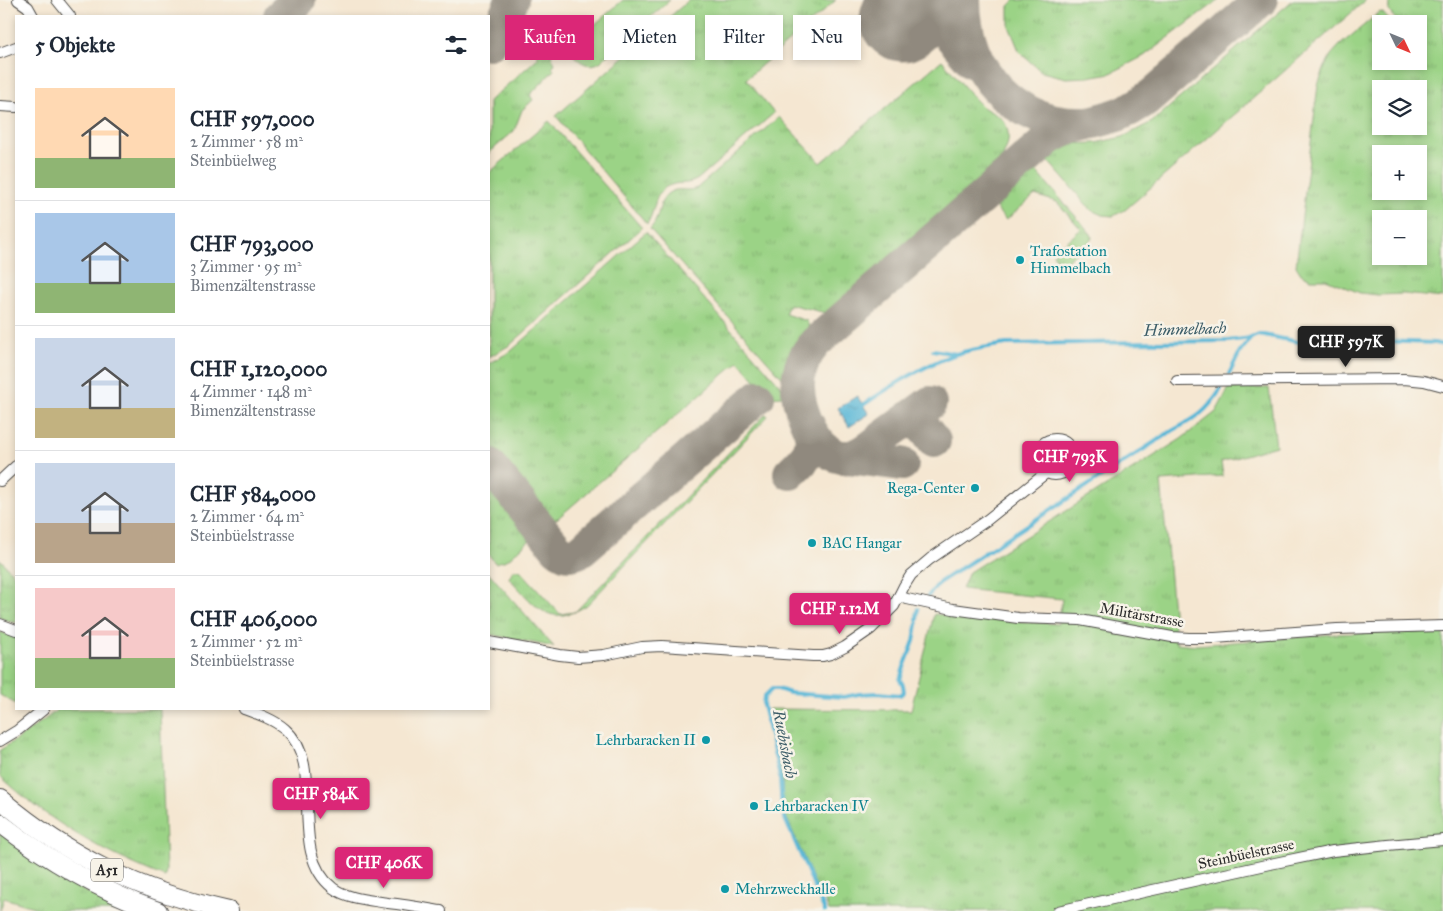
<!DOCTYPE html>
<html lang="de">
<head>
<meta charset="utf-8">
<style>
	body { margin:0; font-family:"IM FELL Great Primer",serif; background:#f6f6f7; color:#1f2937; height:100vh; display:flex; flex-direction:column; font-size:19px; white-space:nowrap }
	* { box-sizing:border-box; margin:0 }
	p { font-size:16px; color:#747a83 }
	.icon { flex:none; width:28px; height:28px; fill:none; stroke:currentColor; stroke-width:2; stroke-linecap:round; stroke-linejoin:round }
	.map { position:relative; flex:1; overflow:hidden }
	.panel { position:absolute; left:15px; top:15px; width:475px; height:695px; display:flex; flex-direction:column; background:#fff; border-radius:0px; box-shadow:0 2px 8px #0003 }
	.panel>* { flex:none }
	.banner { position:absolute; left:505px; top:15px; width:475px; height:45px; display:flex; gap:10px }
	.needle { width:32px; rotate:133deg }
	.buttons { position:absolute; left:1372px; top:15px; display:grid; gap:10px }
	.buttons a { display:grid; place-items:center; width:55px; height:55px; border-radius:0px; background:#fff; box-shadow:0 2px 8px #0003; font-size:25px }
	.price { position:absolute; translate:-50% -42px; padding:0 11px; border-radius:5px; background:#db2777; color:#fff; font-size:16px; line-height:32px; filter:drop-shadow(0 1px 2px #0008) }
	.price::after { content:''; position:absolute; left:50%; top:30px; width:15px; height:11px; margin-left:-8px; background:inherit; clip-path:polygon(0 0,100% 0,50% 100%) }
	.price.on { background:#222; color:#fff }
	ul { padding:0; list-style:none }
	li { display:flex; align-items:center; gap:15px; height:125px; padding:0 20px }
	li+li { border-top:1px solid #e0e1e3 }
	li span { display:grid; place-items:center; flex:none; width:140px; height:100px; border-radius:0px; color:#555 }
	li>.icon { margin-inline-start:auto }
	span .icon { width:60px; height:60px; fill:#fffc; stroke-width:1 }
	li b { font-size:21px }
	h2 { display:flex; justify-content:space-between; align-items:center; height:60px; padding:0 20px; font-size:21px }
	.chip { padding:0 18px; border-radius:0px; background:#fff; box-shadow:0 2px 8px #0003; font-size:18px; line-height:45px }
	.chip.on { background:#db2777; color:#fff }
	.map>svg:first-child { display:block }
	.grass { fill:url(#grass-tufts); stroke:#637f58; fill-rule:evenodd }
	.water { fill:url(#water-ripples); stroke:#427181 }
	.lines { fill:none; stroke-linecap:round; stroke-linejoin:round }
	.stream { stroke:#59b7d7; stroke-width:4 }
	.taxiway { stroke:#90897e; stroke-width:34 }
	.runway { stroke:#90897e; stroke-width:85 }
	.street-casing { stroke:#494744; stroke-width:12 }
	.highway-casing { stroke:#494744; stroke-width:20 }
	.street { stroke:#fff; stroke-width:10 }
	.highway { stroke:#fff; stroke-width:18 }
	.culture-dot { fill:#0f9aa8; stroke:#f7f3e8; stroke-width:2 }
	.labels { text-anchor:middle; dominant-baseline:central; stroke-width:5; stroke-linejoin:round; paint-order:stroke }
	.shield { fill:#f7f3e8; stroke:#686764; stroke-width:1 }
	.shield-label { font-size:14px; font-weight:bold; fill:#2b2b2b }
	.culture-label { font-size:15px; fill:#0d838f; stroke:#f7f3e8; text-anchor:start }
	.street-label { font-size:15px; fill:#2b2b2b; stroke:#f7f3e8 }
	.water-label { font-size:16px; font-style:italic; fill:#3b5c67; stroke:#f7f3e8 }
</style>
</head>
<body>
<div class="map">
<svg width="1443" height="911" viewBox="0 0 1443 911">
	<defs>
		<pattern id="grass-tufts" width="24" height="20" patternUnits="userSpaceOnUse" patternTransform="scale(1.25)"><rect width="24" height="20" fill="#9bd386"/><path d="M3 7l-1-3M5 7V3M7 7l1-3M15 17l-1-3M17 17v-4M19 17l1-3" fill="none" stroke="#86b574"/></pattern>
		<pattern id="water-ripples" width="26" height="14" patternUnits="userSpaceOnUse" patternTransform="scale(1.25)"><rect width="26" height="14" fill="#59b7d7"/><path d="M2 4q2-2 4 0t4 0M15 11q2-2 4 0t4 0" fill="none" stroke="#4a95af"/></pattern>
	</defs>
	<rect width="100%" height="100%" fill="#f7f3e8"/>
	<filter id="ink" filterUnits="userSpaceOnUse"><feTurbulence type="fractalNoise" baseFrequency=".02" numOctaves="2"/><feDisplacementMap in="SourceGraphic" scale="10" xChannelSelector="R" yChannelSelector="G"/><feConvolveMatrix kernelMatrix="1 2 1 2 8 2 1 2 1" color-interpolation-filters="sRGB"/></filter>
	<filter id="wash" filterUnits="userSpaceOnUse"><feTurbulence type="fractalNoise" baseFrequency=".0096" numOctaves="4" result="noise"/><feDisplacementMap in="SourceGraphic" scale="20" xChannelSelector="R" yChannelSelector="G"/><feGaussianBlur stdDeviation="1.12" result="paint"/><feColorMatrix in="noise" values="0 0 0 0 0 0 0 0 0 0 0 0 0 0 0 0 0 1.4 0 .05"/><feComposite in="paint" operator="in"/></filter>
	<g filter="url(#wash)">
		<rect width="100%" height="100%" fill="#f5e7d2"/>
		<g class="grass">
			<path d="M623 0H670L600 62C583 72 571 52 560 41L562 39 577 40Z"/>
			<path d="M689 0H836L746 79 774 113 698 179C687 186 681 181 671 185 653 190 656 211 647 224L556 116Z"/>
			<polygon points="1015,0 1219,0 1144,56 1111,73 1088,77 1066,78 1042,72 1020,53 1009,26 1009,6"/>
			<polygon points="1293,0 1366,0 1125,210 1113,216 1102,215 1091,210 1047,160 1048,155 1064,144 1095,143 1123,137 1152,122"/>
			<path d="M1393 0H1443V298L1404 294 1378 295 1360 293 1326 279H1311L1301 274 1296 266 1318 85 1325 67 1331 55 1340 45 1380 12 1383 13 1392 24H1381V61H1404V68L1417 69 1419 61V24H1400C1394 16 1382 9 1393 0ZM1381 89H1419V126H1381ZM1381 154H1419V191H1381ZM1381 219H1419V256H1381Z"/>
			<polygon points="525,25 528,26 550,51 555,64 552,67 554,70 530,95 533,100 522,110 514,131 489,153 489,101 539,57 519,32 521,26"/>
			<path d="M942 60C955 75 969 94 983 107 990 112 1001 116 1005 123 1018 149 990 173 974 189L830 314 789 304 785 314 807 321 810 331C796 345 790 362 785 381L650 229C662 217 657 197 672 191 680 188 688 192 697 188L779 117 821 163Z"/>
			<polygon points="549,121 642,228 510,345 489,357 489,173"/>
			<path d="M1031 170H1035L1038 173 1091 234 1092 238 1090 241 1061 266 1053 254 1081 229 1057 202 1035 195 1006 220C1000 213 993 208 997 199Z"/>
			<path d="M646 232 784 390 783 396 769 397 739 361 558 518C551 522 546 521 539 516L489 454V363L510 352Z"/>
			<polygon points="1229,388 1269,388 1276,446 1221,462 1223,476 1161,481 1176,643 1197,645 1336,634 1443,630 1443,911 829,911 823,896 816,886 783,809 782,776 769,709 911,710 934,614 985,619 1058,624 1062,599 962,589 969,572 1181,439 1216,412"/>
			<path d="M766 414 768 416 587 605C548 630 535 605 509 578L513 570H520L560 614 575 612Z"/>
			<polygon points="489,477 529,526 531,539 507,560 495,563 489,555"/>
			<polygon points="0,559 16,577 16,623 0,618"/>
			<polygon points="489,573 554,647 489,634"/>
			<polygon points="0,632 16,637 16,704 0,695"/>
			<path d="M59 709H160L166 870 165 877C101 852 50 822 0 776V750L22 736Z"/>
			<path d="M0 833C39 865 83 895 131 911H46L4 898 0 911Z"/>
		</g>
		<polygon class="water" points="857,396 869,414 849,427 838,408"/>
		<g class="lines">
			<g class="stream">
				<polyline points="933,350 956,354"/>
				<polyline points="1229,374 1240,352 1251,338"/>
				<path d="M860 407C890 387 922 366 956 354 972 349 989 347 1006 344L1228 341 1251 338 1259 334 1298 342 1377 341 1435 343 1443 345"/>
				<path d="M928 596 940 582 1170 432C1196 418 1205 414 1221 389"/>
				<polyline points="917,620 918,609"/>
				<polyline points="825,911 786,821 782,810 780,777 763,705 764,697 772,689 778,689 790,693 844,697 859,694 878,693 900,695 904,692 903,685 900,680 903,670 914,641 917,624"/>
			</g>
			<g class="taxiway">
				<polyline points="919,0 973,62"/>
				<path d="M964 0C964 70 1013 126 1085 123"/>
				<polyline points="280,16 299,0"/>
				<polyline points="489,43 500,27 512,0"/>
				<path d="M930 403C915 414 901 424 886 435 875 443 864 455 850 457 818 462 796 409 798 383 799 367 805 354 816 342L1049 139C1071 124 1088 125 1111 117 1126 113 1139 105 1152 95L1261 0"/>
				<path d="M902 424C917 416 925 430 934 441"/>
				<polyline points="847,457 902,464"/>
				<path d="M489 465 557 548C564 554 571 556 580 551L758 397"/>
				<path d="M790 473C806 458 818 448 808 425"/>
			</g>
			<polyline class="runway" points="902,19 925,0"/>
		</g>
	</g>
	<g filter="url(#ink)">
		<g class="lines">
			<g class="street-casing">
				<g id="street">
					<polyline points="18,0 28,7 33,16"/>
					<polyline points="57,0 70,16"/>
					<polyline points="0,53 16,47"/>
					<polyline points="0,106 16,107"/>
					<polyline points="1177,381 1404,379 1424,381 1443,386"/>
					<circle cx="1055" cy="457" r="18"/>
					<polyline points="0,481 16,466"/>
					<polyline points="899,596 907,599 953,609 1018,618 1080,620 1172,637 1189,638 1215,638 1337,629 1443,626"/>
					<polyline points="0,624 16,630"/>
					<polyline points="489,642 560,655 578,657 604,655 642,647 662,646 813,656 823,656 831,654 845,647 871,629 894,606 904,586 911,575 930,559 987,520 1046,473"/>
					<path d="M244 709C258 714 273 719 285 729 328 766 285 851 333 888 348 899 370 900 388 903 406 905 423 908 441 911"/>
					<polyline points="0,741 18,730 44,709"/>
					<polyline points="1058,911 1275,863 1333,851 1388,845 1443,840"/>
				</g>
			</g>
			<g class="highway-casing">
				<g id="highway">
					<path d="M0 799C70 858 139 891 229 911"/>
					<path d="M0 823C48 860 100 891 158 911"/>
				</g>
			</g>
			<use href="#street" class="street"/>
			<use href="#highway" class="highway"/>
		</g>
	</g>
	<g class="culture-dot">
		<circle cx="1020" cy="260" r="5"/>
		<circle cx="975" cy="488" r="5"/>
		<circle cx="812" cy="543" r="5"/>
		<circle cx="706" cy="740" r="5"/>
		<circle cx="754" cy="806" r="5"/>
		<circle cx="725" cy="889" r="5"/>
	</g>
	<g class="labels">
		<rect class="shield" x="91" y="858.5" width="32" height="23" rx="4"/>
		<g class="shield-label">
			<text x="107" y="870">A51</text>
		</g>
		<g class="culture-label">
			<text x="1030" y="251">Trafostation<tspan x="1030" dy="17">Himmelbach</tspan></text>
			<text x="965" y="488" text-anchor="end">Rega-Center</text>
			<text x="822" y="543">BAC Hangar</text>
			<text x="696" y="740" text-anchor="end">Lehrbaracken II</text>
			<text x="764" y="806">Lehrbaracken IV</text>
			<text x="735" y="889">Mehrzweckhalle</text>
		</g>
		<g class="street-label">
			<text transform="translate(1142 615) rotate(10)">Militärstrasse</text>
			<text transform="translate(1246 854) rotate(-12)">Steinbüelstrasse</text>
		</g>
		<g class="water-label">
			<text transform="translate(1185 329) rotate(-2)">Himmelbach</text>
			<text transform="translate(785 744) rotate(79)">Ruebisbach</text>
		</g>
	</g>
</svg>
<div class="buttons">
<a><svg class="needle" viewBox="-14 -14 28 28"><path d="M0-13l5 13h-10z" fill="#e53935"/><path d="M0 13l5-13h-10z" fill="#747a83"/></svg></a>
<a><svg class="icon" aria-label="layers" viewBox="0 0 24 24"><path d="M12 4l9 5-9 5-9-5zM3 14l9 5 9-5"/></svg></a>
<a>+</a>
<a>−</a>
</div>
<b class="price on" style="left:1346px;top:368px">CHF 597K</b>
<b class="price" style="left:1070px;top:483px">CHF 793K</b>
<b class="price" style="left:840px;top:635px">CHF 1.12M</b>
<b class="price" style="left:321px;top:820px">CHF 584K</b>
<b class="price" style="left:384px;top:889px">CHF 406K</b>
<div class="banner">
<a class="chip on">Kaufen</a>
<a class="chip">Mieten</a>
<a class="chip">Filter</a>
<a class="chip">Neu</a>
</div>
<section class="panel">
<h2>5 Objekte<svg class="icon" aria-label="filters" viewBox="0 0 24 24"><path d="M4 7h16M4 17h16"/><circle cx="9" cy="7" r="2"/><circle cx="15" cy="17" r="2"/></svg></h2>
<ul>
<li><span style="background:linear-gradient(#ffd9b3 70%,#8fb573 0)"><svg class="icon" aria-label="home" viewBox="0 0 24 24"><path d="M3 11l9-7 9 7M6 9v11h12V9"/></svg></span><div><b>CHF 597,000</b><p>2 Zimmer · 58 m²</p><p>Steinbüelweg</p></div></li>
<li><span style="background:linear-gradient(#a9c7e8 70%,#8fb573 0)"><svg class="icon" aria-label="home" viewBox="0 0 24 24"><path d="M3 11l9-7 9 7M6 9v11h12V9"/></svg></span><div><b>CHF 793,000</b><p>3 Zimmer · 95 m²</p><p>Bimenzältenstrasse</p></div></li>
<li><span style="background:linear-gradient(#c9d6e8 70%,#c2b280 0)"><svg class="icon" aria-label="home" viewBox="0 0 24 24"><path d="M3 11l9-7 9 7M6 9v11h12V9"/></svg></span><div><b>CHF 1,120,000</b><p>4 Zimmer · 148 m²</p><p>Bimenzältenstrasse</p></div></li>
<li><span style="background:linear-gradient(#c9d6e8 60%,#b9a48a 0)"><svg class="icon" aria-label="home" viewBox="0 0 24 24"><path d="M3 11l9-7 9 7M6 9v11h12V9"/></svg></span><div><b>CHF 584,000</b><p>2 Zimmer · 64 m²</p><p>Steinbüelstrasse</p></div></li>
<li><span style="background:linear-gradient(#f6c9c9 70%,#8fb573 0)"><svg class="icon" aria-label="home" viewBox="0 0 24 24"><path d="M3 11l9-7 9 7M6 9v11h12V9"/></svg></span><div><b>CHF 406,000</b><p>2 Zimmer · 52 m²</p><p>Steinbüelstrasse</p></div></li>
</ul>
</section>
</div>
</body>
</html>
